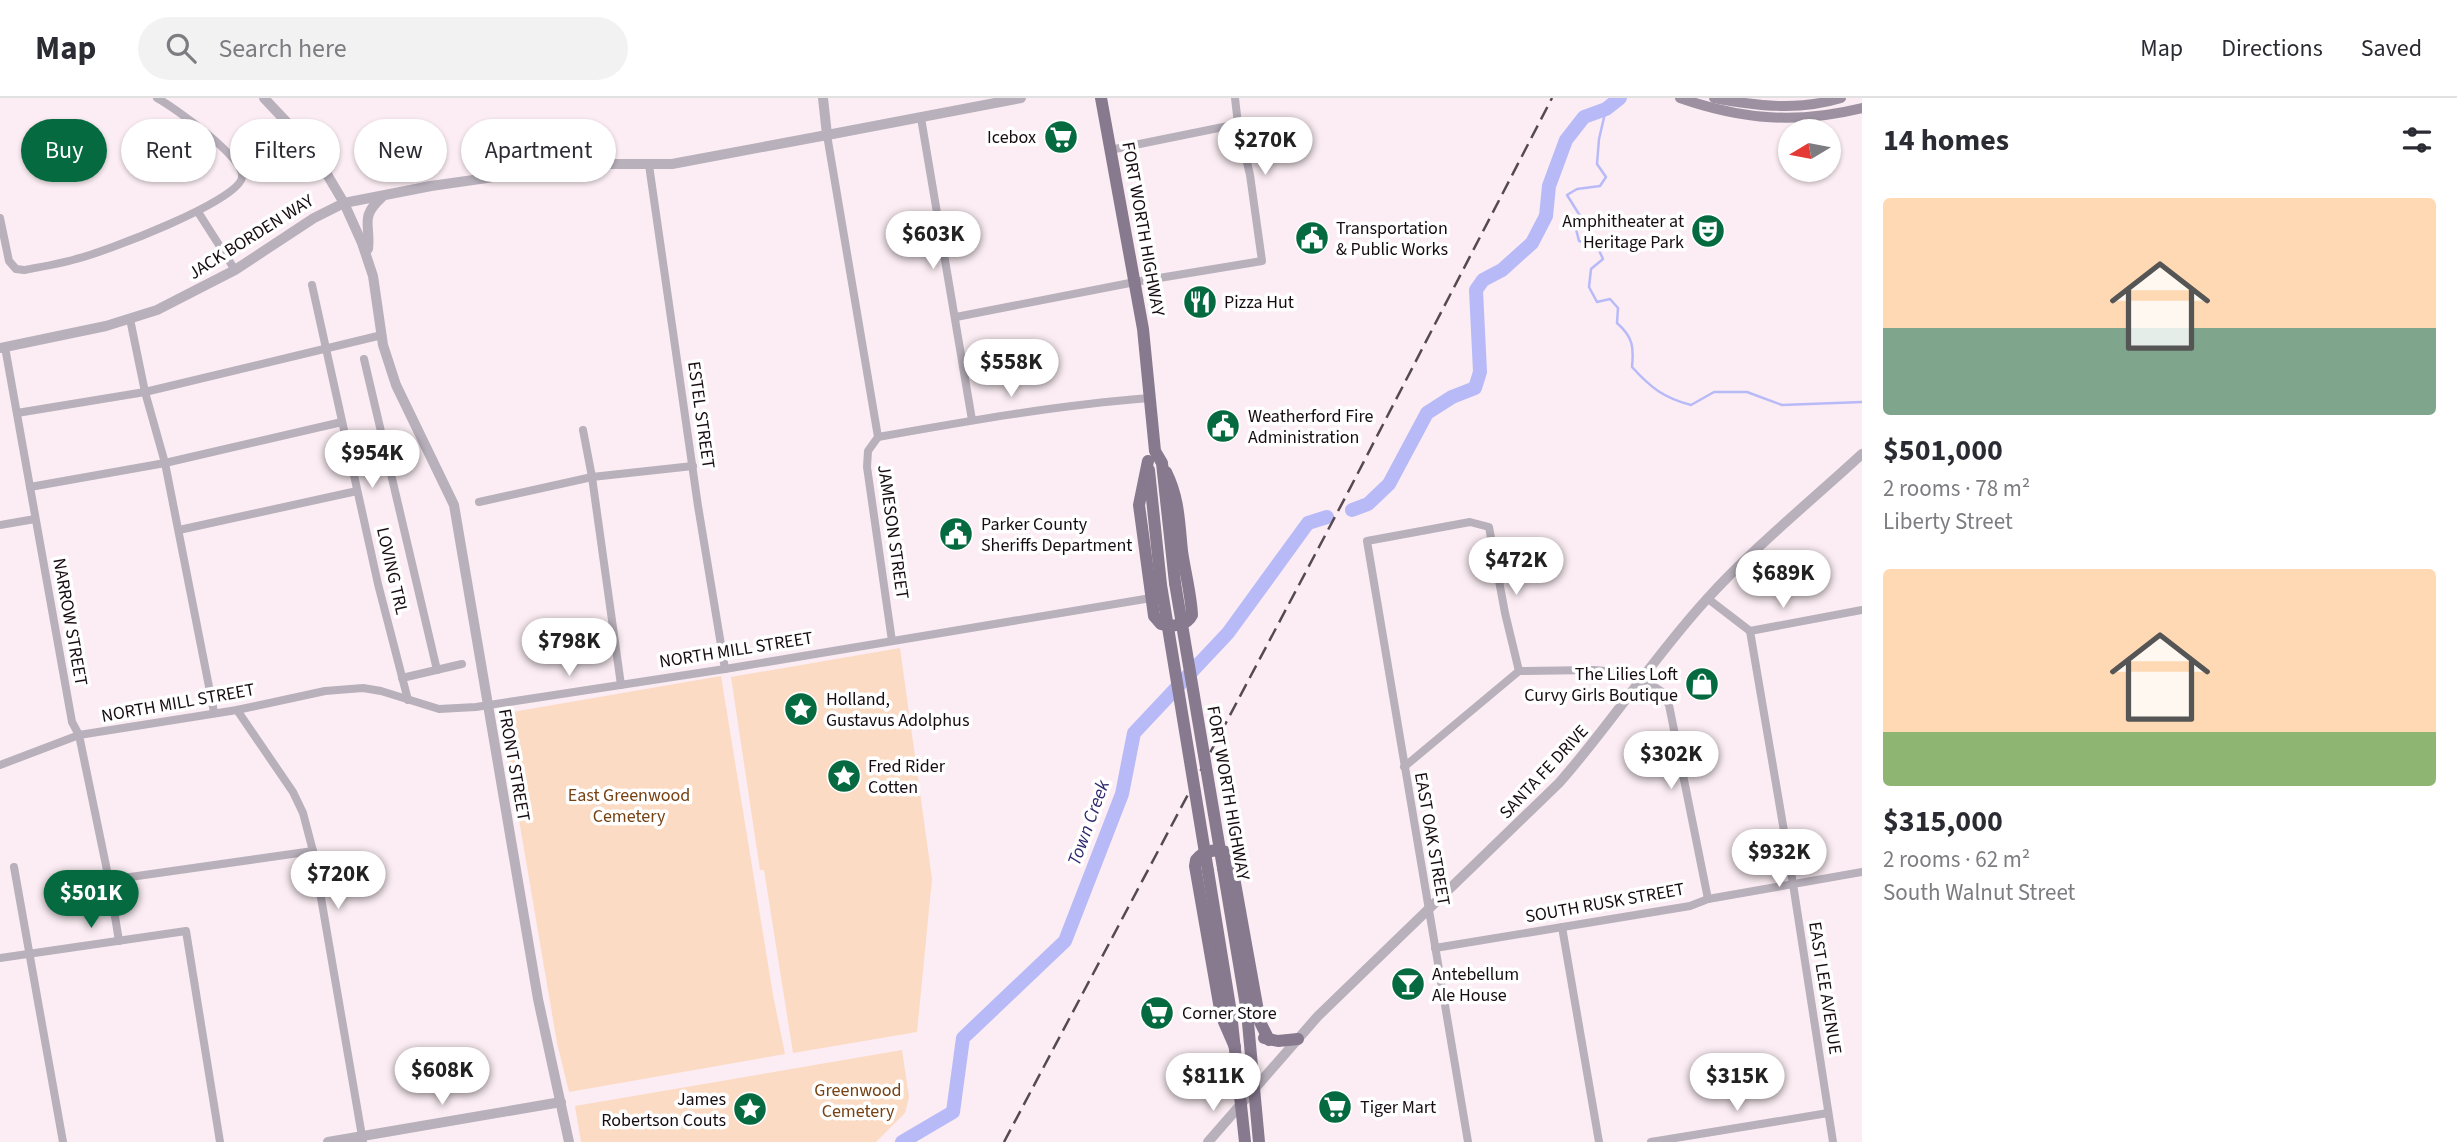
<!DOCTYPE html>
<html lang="en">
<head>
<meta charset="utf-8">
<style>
	body { margin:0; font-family:"Source Sans 3",sans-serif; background:#f2f2f3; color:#2b2b33; height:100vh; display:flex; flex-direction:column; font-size:26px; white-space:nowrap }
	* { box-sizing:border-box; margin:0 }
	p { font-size:23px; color:#7c7c81 }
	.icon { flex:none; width:38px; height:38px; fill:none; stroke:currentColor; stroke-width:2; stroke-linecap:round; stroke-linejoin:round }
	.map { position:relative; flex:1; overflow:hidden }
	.panel { display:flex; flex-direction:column; background:#fff; width:595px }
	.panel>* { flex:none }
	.top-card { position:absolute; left:21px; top:21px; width:665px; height:63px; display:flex; gap:14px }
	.needle { width:46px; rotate:260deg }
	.buttons { position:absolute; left:1778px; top:21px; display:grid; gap:14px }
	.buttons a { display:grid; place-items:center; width:63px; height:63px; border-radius:50%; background:#fff; box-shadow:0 2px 5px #0004; font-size:35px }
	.price { position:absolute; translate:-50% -60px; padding:0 16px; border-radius:24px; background:#fff; color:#222; font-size:23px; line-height:46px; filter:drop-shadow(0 2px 4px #0008) }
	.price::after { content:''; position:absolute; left:50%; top:42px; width:21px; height:16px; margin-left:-10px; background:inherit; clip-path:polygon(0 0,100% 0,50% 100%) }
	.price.on { background:#056a40; color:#fff }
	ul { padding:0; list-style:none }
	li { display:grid; align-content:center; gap:14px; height:371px; padding:0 21px }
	li span { display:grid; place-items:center; height:217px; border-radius:7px; color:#555 }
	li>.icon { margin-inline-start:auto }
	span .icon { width:126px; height:126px; fill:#fffc; stroke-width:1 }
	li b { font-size:30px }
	h2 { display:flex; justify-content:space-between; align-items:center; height:84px; padding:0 21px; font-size:30px }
	.pill { padding:0 24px; border-radius:32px; background:#fff; box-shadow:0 2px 5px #0004; font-size:24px; line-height:63px }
	.pill.on { background:#056a40; color:#fff }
	header { display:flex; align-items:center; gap:42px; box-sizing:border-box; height:98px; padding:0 35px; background:#fff; border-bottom:2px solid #e1e1e2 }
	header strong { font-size:33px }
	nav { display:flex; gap:38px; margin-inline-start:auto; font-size:24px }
	.search { width:490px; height:63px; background:#f2f2f3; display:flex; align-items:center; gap:18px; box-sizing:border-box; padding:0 24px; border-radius:38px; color:#7c7c81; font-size:26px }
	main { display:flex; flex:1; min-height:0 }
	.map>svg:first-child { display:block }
	.green { fill:#fcdbc4 }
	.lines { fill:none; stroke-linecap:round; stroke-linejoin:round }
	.stream { stroke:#b8baf8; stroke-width:2.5 }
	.river { stroke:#b8baf8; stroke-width:14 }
	.minor { stroke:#b8b0bb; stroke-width:8 }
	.tertiary { stroke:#b8b0bb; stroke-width:10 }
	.secondary { stroke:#9c90a1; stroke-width:10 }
	.primary { stroke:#87798e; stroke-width:12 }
	.rail { stroke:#554a4f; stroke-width:2.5; stroke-dasharray:14 7; stroke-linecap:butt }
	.primary-bridge { stroke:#87798e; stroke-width:12 }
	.labels { text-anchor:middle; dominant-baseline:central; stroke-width:7; stroke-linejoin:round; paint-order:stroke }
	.poi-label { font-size:18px; fill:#170c11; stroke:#fff; text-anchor:start }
	.street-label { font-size:18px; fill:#170c11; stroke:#fff }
	.park-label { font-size:18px; fill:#764113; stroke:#fff }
	.water-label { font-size:19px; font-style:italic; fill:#30296f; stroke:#fff }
</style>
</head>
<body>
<header>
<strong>Map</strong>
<div class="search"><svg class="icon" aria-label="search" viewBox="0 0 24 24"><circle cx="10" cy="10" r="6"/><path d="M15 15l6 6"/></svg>Search here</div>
<nav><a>Map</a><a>Directions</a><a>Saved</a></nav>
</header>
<main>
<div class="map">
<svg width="1862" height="1044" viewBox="0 0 1862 1044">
	<rect width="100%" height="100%" fill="#fbedf3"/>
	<g class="green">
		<polygon points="900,550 932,781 917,934 793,955 764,772 760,772 731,579"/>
		<polygon points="721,578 773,897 785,956 569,994 557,945 501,616"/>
		<polygon points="902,952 909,999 905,1015 876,1044 581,1044 575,1008"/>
	</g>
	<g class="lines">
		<path class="stream" d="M1606 11 1599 41 1597 66 1606 79 1600 88 1577 91 1567 97 1582 121 1576 131 1579 143 1597 148 1603 161 1591 171 1589 189 1597 204 1610 201 1618 210 1617 225C1633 239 1634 249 1632 269 1651 290 1664 300 1691 307L1714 294H1747L1782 307 1862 304"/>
		<g class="river">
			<polyline points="1352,412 1368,406 1389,386 1427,315 1452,299 1475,290 1480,274 1476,192 1483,182 1502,172 1532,145 1546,118 1549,88 1566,42 1584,19 1606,11 1620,0"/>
			<polyline points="902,1044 953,1014 963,940 1065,843 1122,696 1134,635 1228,535 1308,425 1327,419"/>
		</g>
		<g class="minor">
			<polyline points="921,20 972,322"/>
			<polyline points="827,37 878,339 868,353 867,369 892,543"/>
			<polyline points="1110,52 1238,26"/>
			<polyline points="649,67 698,408 725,571"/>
			<polyline points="198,114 235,172"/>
			<path d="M0 120 9 163 16 171 24 172C41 169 59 166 76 161 102 155 240 103 242 79 244 59 175 10 157 0"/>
			<polyline points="312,187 378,486 408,602"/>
			<polyline points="956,219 1135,184 1262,163 1250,77 1238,26 1235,0"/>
			<polyline points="130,221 145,294 165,365 214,614"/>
			<polyline points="5,249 72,624 79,637 109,782 119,843"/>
			<polyline points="364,261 437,572"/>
			<polyline points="17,315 145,294 382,237"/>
			<polyline points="583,332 592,379 621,587"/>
			<path d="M878 339C968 323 1058 307 1150 300"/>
			<polyline points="30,389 165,365 342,324"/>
			<polyline points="479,404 592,379 693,368"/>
			<polyline points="0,427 35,421"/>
			<polyline points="179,432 357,393"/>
			<polyline points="1707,500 1750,533 1862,512"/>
			<polyline points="1750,533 1793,786 1833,1044"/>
			<polyline points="402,580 462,566"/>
			<polyline points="237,612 293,694 303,715 313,753 363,1044"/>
			<polyline points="0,667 79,637 237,612 325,593 363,590 381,593 439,611 476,609 725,571 1151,500"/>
			<polyline points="1404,669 1519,573 1594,572 1617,574 1641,580 1661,593 1669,607 1708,801"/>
			<polyline points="14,769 63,1044"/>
			<polyline points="109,782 313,753"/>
			<polyline points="1562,829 1599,1044"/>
			<polyline points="1435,850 1690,808 1708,801 1862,774"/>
			<polyline points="0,860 186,833 220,1044"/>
			<polyline points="1468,1044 1367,443 1470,424 1489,429 1505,515 1519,573"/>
			<polyline points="1651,1044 1828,1015"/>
		</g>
		<g class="tertiary">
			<polyline points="264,0 312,51 344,105 362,145 373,178 383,247 396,287 454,407 538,901 569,1044"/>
			<polyline points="822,38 1021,0"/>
			<path d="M368 151C371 126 359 120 382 99"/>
			<polyline points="0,250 106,228 157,212 235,172 314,120 344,105 431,88 585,66 672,66 827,37 823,0"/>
			<polyline points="328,1044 561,1004"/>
			<path d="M1208 1044 1318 918 1559 685C1611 626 1653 560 1706 502 1754 449 1810 404 1862 356"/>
		</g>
		<g class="secondary">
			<path d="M1680 0C1743 22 1797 26 1862 10"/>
			<path d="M1714 0C1757 8 1799 13 1841 0"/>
		</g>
		<g class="primary">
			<polyline points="1101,0 1143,231 1155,353 1162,365 1175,485"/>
			<path d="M1148 363 1139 407 1154 518 1161 526C1171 529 1187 528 1192 517 1191 496 1185 474 1182 453 1179 424 1179 400 1166 374"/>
			<polyline points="1149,372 1161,487"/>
			<polyline points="1223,770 1247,914 1259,1044"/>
			<polyline points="1208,773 1231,915 1245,1044"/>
			<polyline points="1264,940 1278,943 1298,941"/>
			<path d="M1235 949 1221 917 1195 768 1196 762C1203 753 1221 748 1230 757L1260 924 1269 942"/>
		</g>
		<polyline class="rail" points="1004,1044 1346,398 1552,0"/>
		<g class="primary-bridge">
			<polyline points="1175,485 1223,770"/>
			<polyline points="1161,487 1208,773"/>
		</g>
	</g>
	<defs>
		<g id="supermarket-disc" transform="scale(1.75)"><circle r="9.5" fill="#056a40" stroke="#fff"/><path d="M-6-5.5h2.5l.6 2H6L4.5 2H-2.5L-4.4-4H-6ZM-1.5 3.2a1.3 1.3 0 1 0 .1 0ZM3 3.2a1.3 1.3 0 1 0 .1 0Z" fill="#fff"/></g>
		<g id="theatre-disc" transform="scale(1.75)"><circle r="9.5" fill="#056a40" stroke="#fff"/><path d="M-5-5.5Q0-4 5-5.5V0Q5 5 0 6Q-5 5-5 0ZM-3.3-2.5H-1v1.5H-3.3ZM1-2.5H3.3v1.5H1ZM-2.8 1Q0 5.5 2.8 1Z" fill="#fff"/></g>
		<g id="civic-disc" transform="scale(1.75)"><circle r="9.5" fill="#056a40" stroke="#fff"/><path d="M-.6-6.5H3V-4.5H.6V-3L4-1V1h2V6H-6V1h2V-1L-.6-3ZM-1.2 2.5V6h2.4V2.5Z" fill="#fff"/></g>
		<g id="restaurant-disc" transform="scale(1.75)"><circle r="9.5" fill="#056a40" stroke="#fff"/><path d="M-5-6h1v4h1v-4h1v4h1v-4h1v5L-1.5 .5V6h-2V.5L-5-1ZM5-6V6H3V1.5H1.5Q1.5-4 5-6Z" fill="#fff"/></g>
		<g id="shop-disc" transform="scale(1.75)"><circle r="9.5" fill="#056a40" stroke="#fff"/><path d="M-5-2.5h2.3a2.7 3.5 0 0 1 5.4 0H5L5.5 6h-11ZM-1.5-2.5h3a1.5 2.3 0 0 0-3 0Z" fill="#fff"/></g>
		<g id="sight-disc" transform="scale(1.75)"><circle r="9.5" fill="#056a40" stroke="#fff"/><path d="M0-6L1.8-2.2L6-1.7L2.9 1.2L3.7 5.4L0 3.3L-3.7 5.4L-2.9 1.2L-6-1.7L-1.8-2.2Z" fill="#fff"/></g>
		<g id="bar-disc" transform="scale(1.75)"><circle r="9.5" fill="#056a40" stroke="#fff"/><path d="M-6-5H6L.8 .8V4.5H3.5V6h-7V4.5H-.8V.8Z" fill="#fff"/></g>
	</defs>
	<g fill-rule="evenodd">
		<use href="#supermarket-disc" x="1061" y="39"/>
		<use href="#theatre-disc" x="1708" y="133"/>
		<use href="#civic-disc" x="1312" y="140"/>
		<use href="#restaurant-disc" x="1200" y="204"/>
		<use href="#civic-disc" x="1223" y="328"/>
		<use href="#civic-disc" x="956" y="436"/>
		<use href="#shop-disc" x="1702" y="586"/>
		<use href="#sight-disc" x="801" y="611"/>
		<use href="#sight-disc" x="844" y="678"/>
		<use href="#bar-disc" x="1408" y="886"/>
		<use href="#supermarket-disc" x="1157" y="915"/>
		<use href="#supermarket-disc" x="1335" y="1009"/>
		<use href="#sight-disc" x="750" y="1011"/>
	</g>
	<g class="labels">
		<g class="poi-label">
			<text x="1036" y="39" text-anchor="end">Icebox</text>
			<text x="1684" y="123" text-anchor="end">Amphitheater at<tspan x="1684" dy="21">Heritage Park</tspan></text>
			<text x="1336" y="130">Transportation<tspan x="1336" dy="21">&amp; Public Works</tspan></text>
			<text x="1224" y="204">Pizza Hut</text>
			<text x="1248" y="318">Weatherford Fire<tspan x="1248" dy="21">Administration</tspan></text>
			<text x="981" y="426">Parker County<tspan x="981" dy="21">Sheriffs Department</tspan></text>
			<text x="1678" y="576" text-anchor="end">The Lilies Loft<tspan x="1678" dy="21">Curvy Girls Boutique</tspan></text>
			<text x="826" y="601">Holland,<tspan x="826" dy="21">Gustavus Adolphus</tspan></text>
			<text x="868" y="668">Fred Rider<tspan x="868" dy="21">Cotten</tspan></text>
			<text x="1432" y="876">Antebellum<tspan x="1432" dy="21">Ale House</tspan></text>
			<text x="1182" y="915">Corner Store</text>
			<text x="726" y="1001" text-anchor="end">James<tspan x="726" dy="21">Robertson Couts</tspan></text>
			<text x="1360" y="1009">Tiger Mart</text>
		</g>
		<g class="street-label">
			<text transform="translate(1143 131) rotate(80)">FORT WORTH HIGHWAY</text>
			<text transform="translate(251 139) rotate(-32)">JACK BORDEN WAY</text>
			<text transform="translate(701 317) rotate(82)">ESTEL STREET</text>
			<text transform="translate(893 434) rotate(82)">JAMESON STREET</text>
			<text transform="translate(392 473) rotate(77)">LOVING TRL</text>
			<text transform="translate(70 524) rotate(80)">NARROW STREET</text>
			<text transform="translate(736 552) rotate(-9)">NORTH MILL STREET</text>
			<text transform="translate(178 605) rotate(-10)">NORTH MILL STREET</text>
			<text transform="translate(514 667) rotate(80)">FRONT STREET</text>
			<text transform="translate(1544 674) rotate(-47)">SANTA FE DRIVE</text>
			<text transform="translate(1228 695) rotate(80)">FORT WORTH HIGHWAY</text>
			<text transform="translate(1432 741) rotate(80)">EAST OAK STREET</text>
			<text transform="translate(1605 805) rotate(-10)">SOUTH RUSK STREET</text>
			<text transform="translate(1825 890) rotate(81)">EAST LEE AVENUE</text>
		</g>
		<g class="park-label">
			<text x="629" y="697">East Greenwood<tspan x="629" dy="21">Cemetery</tspan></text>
			<text x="858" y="992">Greenwood<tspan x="858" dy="21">Cemetery</tspan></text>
		</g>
		<g class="water-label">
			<text transform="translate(1089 725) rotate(-70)">Town Creek</text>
		</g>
	</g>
</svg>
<div class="buttons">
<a><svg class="needle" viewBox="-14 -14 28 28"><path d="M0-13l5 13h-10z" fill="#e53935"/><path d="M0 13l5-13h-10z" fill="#7c7c81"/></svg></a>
</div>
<b class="price" style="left:1265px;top:79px">$270K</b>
<b class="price" style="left:933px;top:173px">$603K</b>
<b class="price" style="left:1011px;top:301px">$558K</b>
<b class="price" style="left:372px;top:392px">$954K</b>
<b class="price" style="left:1516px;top:499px">$472K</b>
<b class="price" style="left:1783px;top:512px">$689K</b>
<b class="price" style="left:569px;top:580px">$798K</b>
<b class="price" style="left:1671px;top:693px">$302K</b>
<b class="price" style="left:1779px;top:791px">$932K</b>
<b class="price" style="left:338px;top:813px">$720K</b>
<b class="price on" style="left:91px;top:832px">$501K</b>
<b class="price" style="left:442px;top:1009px">$608K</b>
<b class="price" style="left:1213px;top:1015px">$811K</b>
<b class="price" style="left:1737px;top:1015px">$315K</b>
<div class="top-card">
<a class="pill on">Buy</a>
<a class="pill">Rent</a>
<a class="pill">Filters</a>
<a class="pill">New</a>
<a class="pill">Apartment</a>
</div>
</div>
<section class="panel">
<h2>14 homes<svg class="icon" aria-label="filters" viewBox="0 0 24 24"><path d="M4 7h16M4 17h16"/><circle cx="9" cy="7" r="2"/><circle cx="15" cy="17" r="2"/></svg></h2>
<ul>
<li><span style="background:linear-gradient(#ffd9b3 60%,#7fa58c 0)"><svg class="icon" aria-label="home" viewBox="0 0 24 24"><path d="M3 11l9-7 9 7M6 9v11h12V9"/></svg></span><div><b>$501,000</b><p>2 rooms · 78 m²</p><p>Liberty Street</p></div></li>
<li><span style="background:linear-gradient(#ffd9b3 75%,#8fb573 0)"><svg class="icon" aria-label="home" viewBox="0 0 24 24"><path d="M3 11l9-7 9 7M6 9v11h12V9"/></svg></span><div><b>$315,000</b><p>2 rooms · 62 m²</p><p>South Walnut Street</p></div></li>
</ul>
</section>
</main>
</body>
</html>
